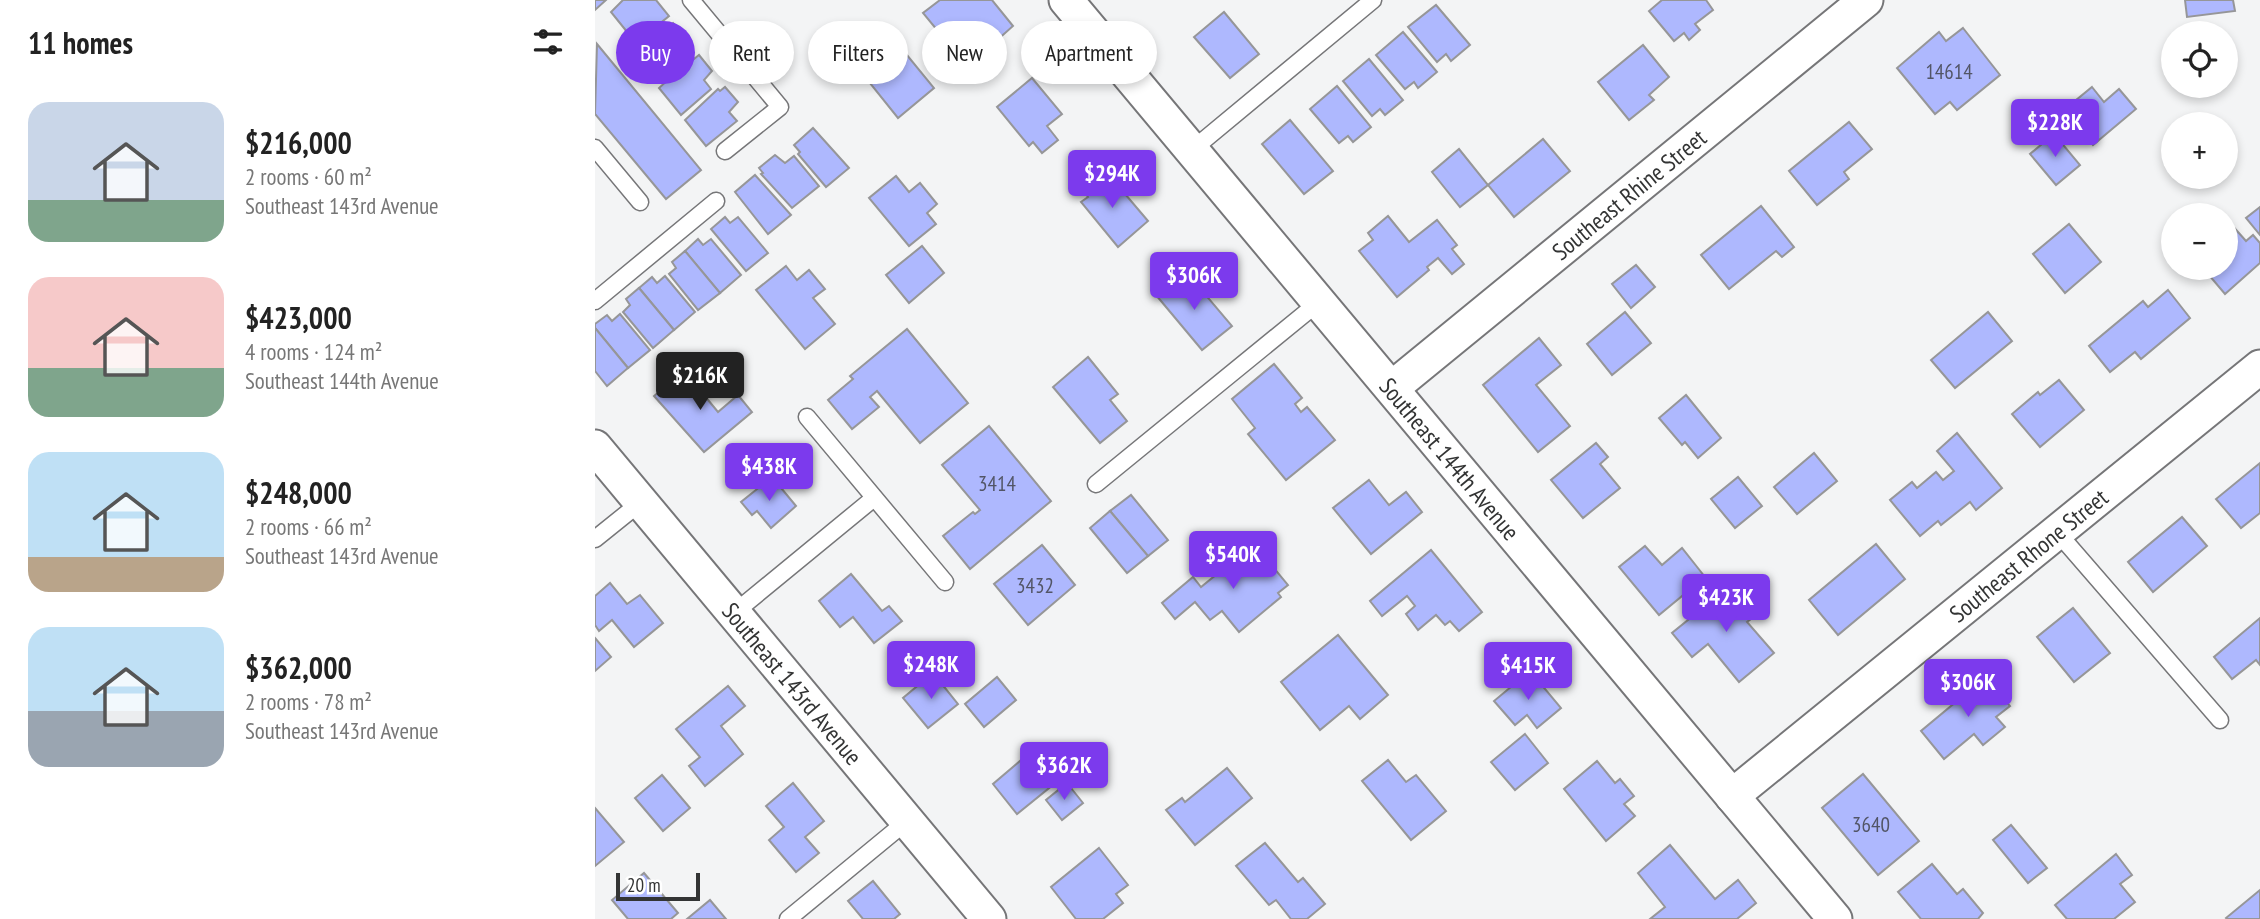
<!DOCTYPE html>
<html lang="en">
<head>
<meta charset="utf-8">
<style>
	body { margin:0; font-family:"PT Sans Narrow",sans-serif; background:#f2f2f2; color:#222; height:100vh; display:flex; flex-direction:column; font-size:26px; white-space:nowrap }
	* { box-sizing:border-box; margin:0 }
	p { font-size:23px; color:#767676 }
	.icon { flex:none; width:38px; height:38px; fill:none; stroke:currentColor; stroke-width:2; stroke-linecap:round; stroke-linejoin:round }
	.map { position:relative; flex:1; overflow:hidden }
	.sheet { display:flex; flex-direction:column; background:#fff; width:595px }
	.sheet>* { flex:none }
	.top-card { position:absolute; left:21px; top:21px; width:665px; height:63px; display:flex; gap:14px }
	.fabs { position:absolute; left:1566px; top:21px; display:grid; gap:14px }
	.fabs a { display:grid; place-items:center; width:77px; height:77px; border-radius:50%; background:#fff; box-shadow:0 4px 10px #0003; font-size:35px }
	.scale { position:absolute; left:21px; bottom:18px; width:84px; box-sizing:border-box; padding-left:7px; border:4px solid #333434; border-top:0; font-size:19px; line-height:24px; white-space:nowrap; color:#333434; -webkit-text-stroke:5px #fff; paint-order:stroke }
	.price { position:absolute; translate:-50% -60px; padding:0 16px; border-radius:7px; background:#7c3aed; color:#fff; font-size:23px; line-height:46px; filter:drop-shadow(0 2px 4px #0008) }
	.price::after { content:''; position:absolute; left:50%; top:42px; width:21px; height:16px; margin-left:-10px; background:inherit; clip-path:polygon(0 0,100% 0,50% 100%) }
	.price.on { background:#222; color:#fff }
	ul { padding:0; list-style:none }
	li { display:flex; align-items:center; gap:21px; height:175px; padding:0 28px }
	li span { display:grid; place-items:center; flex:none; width:196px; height:140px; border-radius:21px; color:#555 }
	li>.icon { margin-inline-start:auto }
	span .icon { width:84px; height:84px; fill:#fffc; stroke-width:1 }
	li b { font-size:30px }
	h2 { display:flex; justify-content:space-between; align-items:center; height:84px; padding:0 28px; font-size:30px }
	.chip { padding:0 24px; border-radius:32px; background:#fff; box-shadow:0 4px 10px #0003; font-size:24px; line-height:63px }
	.chip.on { background:#7c3aed; color:#fff }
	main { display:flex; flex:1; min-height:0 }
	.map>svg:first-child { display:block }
	.building { fill:#aeb8fe; stroke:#969698; stroke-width:2 }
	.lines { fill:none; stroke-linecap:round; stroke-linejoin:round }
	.service-casing { stroke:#767678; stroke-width:19 }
	.minor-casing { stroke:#767678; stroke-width:37 }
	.service { stroke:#fff; stroke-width:16 }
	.minor { stroke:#fff; stroke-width:33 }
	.labels { text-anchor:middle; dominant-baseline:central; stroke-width:5; stroke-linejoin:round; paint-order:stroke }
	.number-label { font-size:21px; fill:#525566 }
	.street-label { font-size:24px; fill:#333434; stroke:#fff }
</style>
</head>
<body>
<main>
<section class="sheet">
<h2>11 homes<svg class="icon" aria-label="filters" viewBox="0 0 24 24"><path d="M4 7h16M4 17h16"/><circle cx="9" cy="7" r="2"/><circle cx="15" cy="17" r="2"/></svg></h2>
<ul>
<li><span style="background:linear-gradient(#c9d6e8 70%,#7fa58c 0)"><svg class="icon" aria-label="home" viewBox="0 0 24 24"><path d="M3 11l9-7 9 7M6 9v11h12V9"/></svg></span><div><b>$216,000</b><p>2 rooms · 60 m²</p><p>Southeast 143rd Avenue</p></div></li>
<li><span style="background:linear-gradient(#f6c9c9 65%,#7fa58c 0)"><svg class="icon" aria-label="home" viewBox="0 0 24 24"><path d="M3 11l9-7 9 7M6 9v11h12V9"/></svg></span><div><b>$423,000</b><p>4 rooms · 124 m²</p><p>Southeast 144th Avenue</p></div></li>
<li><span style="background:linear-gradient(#bfe0f5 75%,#b9a48a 0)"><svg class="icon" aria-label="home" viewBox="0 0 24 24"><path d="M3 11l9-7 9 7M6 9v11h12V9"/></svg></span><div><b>$248,000</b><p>2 rooms · 66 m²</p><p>Southeast 143rd Avenue</p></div></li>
<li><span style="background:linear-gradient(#bfe0f5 60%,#9aa5b1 0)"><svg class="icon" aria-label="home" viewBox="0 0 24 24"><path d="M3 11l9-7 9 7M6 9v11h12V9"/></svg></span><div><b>$362,000</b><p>2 rooms · 78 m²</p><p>Southeast 143rd Avenue</p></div></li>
</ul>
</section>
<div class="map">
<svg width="1665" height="919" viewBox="0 0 1665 919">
	<rect width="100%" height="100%" fill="#f3f4f5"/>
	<g class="building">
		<polygon points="0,0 11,0 0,10"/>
		<polygon points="28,0 61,0 74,16 41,43 16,12"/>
		<polygon points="345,0 397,0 418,26 400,42 389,30 367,48 353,31 347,36 328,13"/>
		<polygon points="1067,0 1111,0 1118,10 1100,24 1105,30 1094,40 1089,33 1079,41 1054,11"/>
		<polygon points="1590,0 1638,0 1640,11 1592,17"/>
		<polygon points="841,5 875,45 856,61 851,54 842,62 813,27"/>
		<polygon points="629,12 664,54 635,78 599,37"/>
		<polygon points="78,23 91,39 82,48 89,57 59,82 37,56 71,25 72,27"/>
		<polygon points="1368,28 1405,75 1362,110 1355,102 1340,114 1302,68 1344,32 1351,41"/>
		<polygon points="808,32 842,72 823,88 819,82 810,89 781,55"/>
		<polygon points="298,38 339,88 303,118 262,67"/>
		<polygon points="2,44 106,170 71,199 0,114"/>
		<polygon points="1048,45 1074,77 1054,95 1059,100 1034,120 1003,82"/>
		<polygon points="104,55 117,71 109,80 116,89 86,115 64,88 98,57 99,59"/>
		<polygon points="774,59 808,100 790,115 785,109 777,116 748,81"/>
		<polygon points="437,78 467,114 452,126 463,140 447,153 438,142 434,146 402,107"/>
		<polygon points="742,86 776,127 758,142 753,136 744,143 715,109"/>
		<polygon points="130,87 143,102 134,112 142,121 111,146 90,120 123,89 125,91"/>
		<polygon points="1497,87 1509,102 1524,89 1541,109 1498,145 1469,110"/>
		<polygon points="695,120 738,171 709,194 667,144"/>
		<polygon points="1254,122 1277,149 1249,172 1254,179 1222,205 1194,171"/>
		<polygon points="218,128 254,168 231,187 203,154 205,152 199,145"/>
		<polygon points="1459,134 1485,165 1461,185 1435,154"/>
		<polygon points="948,139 975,171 919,217 893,185"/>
		<polygon points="864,149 893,185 865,207 837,172"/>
		<polygon points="180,155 190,163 199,156 224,186 197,208 166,174 168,173 164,168"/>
		<polygon points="505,172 521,192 525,188 553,221 523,247 486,202 493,197 486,188"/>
		<polygon points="160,175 196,215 173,234 140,192"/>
		<polygon points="301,176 314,192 325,183 342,204 332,213 341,224 314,246 274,198"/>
		<polygon points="1166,206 1199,247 1187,257 1181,251 1134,289 1106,255"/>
		<polygon points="1665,207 1665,235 1651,218"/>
		<polygon points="793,216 814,242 842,220 862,245 857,249 869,264 857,274 843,258 832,267 834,270 802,297 764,251 778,240 773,233"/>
		<polygon points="130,217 135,223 143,217 173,253 151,271 116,229"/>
		<polygon points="1635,223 1651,241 1658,235 1665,243 1665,263 1630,294 1608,268 1631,268 1631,226"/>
		<polygon points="1474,224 1506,262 1470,293 1438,254"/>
		<polygon points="103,239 108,245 116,239 146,275 125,293 90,251"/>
		<polygon points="327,246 349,273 314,303 291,275"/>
		<polygon points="90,251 125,293 103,310 74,274 81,268 77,262"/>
		<polygon points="1041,265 1060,287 1036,308 1017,284"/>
		<polygon points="191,266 202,280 214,270 230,289 218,298 240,324 210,349 161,290"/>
		<polygon points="586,274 600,290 604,287 637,326 607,350 561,295"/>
		<polygon points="70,276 100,312 79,330 44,288 57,277 62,283"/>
		<polygon points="44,288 79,330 58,348 28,312 35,305 31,299"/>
		<polygon points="1573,290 1595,318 1546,359 1540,352 1515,372 1494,346 1548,301 1553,307"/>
		<polygon points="1030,312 1056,343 1017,375 992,344"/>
		<polygon points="1393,312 1417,341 1360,388 1336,360"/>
		<polygon points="25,314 55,350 33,368 0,328 0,324 12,315 17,321"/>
		<polygon points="0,328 33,368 12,386 0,371"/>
		<polygon points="312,329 373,403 325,443 282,391 275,397 284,407 257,429 233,400 258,379 255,376"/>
		<polygon points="944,338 966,365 941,385 975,426 943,452 888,385"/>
		<polygon points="493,357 523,394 515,400 532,421 505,443 458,387"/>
		<polygon points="679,364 707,398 700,404 706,412 712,407 740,440 691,480 653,434 660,428 637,399"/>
		<polygon points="89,371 123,412 143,395 157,412 109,452 59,396"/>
		<polygon points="1464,380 1489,410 1445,447 1417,414 1443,392 1445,395"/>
		<polygon points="1091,395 1126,438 1103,458 1090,442 1087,445 1064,418"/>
		<polygon points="394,426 456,501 375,569 348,536 378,512 380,514 385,510 347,465"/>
		<polygon points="1362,433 1407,488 1381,510 1375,502 1346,525 1343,521 1325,536 1295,500 1317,482 1322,488 1341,472 1348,480 1359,471 1342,451"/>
		<polygon points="1001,443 1013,457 1005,464 1025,488 988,518 956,480"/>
		<polygon points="1219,453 1242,481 1202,514 1179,487"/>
		<polygon points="1665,463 1665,513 1646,528 1621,499"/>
		<polygon points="177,477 201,506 176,528 162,511 157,515 146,502"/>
		<polygon points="1143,477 1167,506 1140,528 1116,499"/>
		<polygon points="774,480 794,505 811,492 827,512 776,554 738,508"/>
		<polygon points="536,495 573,540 553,556 515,511"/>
		<polygon points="515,511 553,556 532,573 495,528"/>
		<polygon points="1587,517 1612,546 1558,592 1533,562"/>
		<polygon points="659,544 693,585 683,593 686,597 644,632 627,611 615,620 600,602 580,619 567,603 598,577 606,587"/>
		<polygon points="1281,544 1310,579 1243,635 1214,600"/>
		<polygon points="447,545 480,585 433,625 399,584"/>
		<polygon points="1050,546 1067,565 1087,548 1110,577 1064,615 1024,567"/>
		<polygon points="836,550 887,612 864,631 855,621 850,625 841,615 823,630 811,614 820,606 812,596 787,616 775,601"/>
		<polygon points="256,574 287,611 294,606 307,621 279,643 258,617 245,627 224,601"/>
		<polygon points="15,583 32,604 45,595 68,623 39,647 17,620 4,631 0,625 0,596"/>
		<polygon points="1135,586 1160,616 1152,622 1179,653 1144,682 1113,644 1097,657 1077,633"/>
		<polygon points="1478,608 1515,653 1479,682 1442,637"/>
		<polygon points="1665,618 1665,665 1661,660 1637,679 1619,657"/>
		<polygon points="743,635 793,695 765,719 754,706 725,730 686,682"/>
		<polygon points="0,638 16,657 0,671"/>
		<polygon points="935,671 966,708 942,728 932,715 920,725 899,701"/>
		<polygon points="338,673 363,704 333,728 308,698"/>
		<polygon points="402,677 421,700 389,727 370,704"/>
		<polygon points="1391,677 1415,706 1401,717 1410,727 1388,745 1379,734 1349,759 1326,731"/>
		<polygon points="133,686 150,706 126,726 148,754 110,786 94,766 105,757 81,729"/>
		<polygon points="930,734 953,763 920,790 896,762"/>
		<polygon points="439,749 464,780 422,814 398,784"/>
		<polygon points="793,760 811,782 821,775 851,811 816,840 767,781"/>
		<polygon points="1002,761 1020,783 1025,779 1039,796 1029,804 1040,816 1011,841 969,789"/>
		<polygon points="632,768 657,798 600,845 571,810 587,798 590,802"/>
		<polygon points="1268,774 1324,841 1283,875 1227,808"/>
		<polygon points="67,775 95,808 68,831 40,798"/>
		<polygon points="198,783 229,821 210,837 224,853 201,872 174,840 189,827 171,806"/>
		<polygon points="472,783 488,803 467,820 451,800"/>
		<polygon points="0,808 29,842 0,866"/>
		<polygon points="1416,825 1452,868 1433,883 1398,840"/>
		<polygon points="670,843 703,882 708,878 730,904 712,919 696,919 681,900 674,905 641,866"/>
		<polygon points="1075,845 1120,899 1143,880 1161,903 1142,919 1055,919 1070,907 1043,873"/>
		<polygon points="504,848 533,885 521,894 528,903 508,919 481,919 456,887"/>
		<polygon points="1521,854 1537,875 1525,884 1540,902 1519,919 1472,919 1460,905"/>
		<polygon points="1337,864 1362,894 1368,889 1388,913 1383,919 1326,919 1303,892"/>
		<polygon points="49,873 83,913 76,919 33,919 17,900"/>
		<polygon points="278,881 305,914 299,919 268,919 253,901"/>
		<polygon points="1665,890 1665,919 1632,919 1631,918"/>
		<polygon points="115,900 131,919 92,919"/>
	</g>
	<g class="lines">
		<g class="service-casing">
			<g id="service">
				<polyline points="96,0 185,107 130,151"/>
				<polyline points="0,148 45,202"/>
				<polyline points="597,150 778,0"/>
				<polyline points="0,301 121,201"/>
				<polyline points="212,417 350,582"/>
				<polyline points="501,484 724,302"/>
				<polyline points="1462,532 1625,720"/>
				<polyline points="0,539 46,502"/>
				<polyline points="139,613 279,498"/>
				<polyline points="193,919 312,821"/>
			</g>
		</g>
		<g class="minor-casing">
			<g id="minor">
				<path id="s1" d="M471 0 1240 919"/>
				<path id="s2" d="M797 388 1271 0"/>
				<path id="s3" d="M0 447 394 919"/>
				<path id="s4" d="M1137 796 1665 367"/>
			</g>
		</g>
		<use href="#service" class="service"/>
		<use href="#minor" class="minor"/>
	</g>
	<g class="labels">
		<g class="number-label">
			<text x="1354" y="71">14614</text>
			<text x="402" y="483">3414</text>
			<text x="440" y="585">3432</text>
			<text x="1276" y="824">3640</text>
		</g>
		<g class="street-label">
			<text stroke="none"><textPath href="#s2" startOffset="306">Southeast Rhine Street</textPath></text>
			<text stroke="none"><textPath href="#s1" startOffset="598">Southeast 144th Avenue</textPath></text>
			<text stroke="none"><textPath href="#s4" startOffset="382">Southeast Rhone Street</textPath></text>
			<text stroke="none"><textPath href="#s3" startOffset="308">Southeast 143rd Avenue</textPath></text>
		</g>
	</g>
</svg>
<div class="fabs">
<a><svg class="icon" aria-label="locate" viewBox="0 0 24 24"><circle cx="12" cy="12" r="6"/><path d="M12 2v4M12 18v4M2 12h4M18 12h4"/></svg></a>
<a>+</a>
<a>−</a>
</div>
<div class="scale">20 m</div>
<b class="price" style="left:1460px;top:159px">$228K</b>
<b class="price" style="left:517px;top:210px">$294K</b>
<b class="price" style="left:599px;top:312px">$306K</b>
<b class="price on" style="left:105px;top:412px">$216K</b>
<b class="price" style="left:174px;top:503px">$438K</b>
<b class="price" style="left:638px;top:591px">$540K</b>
<b class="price" style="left:1131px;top:634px">$423K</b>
<b class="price" style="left:336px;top:701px">$248K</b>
<b class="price" style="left:933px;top:702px">$415K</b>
<b class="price" style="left:1373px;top:719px">$306K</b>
<b class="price" style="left:469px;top:802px">$362K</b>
<div class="top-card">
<a class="chip on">Buy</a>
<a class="chip">Rent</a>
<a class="chip">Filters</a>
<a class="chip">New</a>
<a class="chip">Apartment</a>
</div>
</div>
</main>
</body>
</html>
